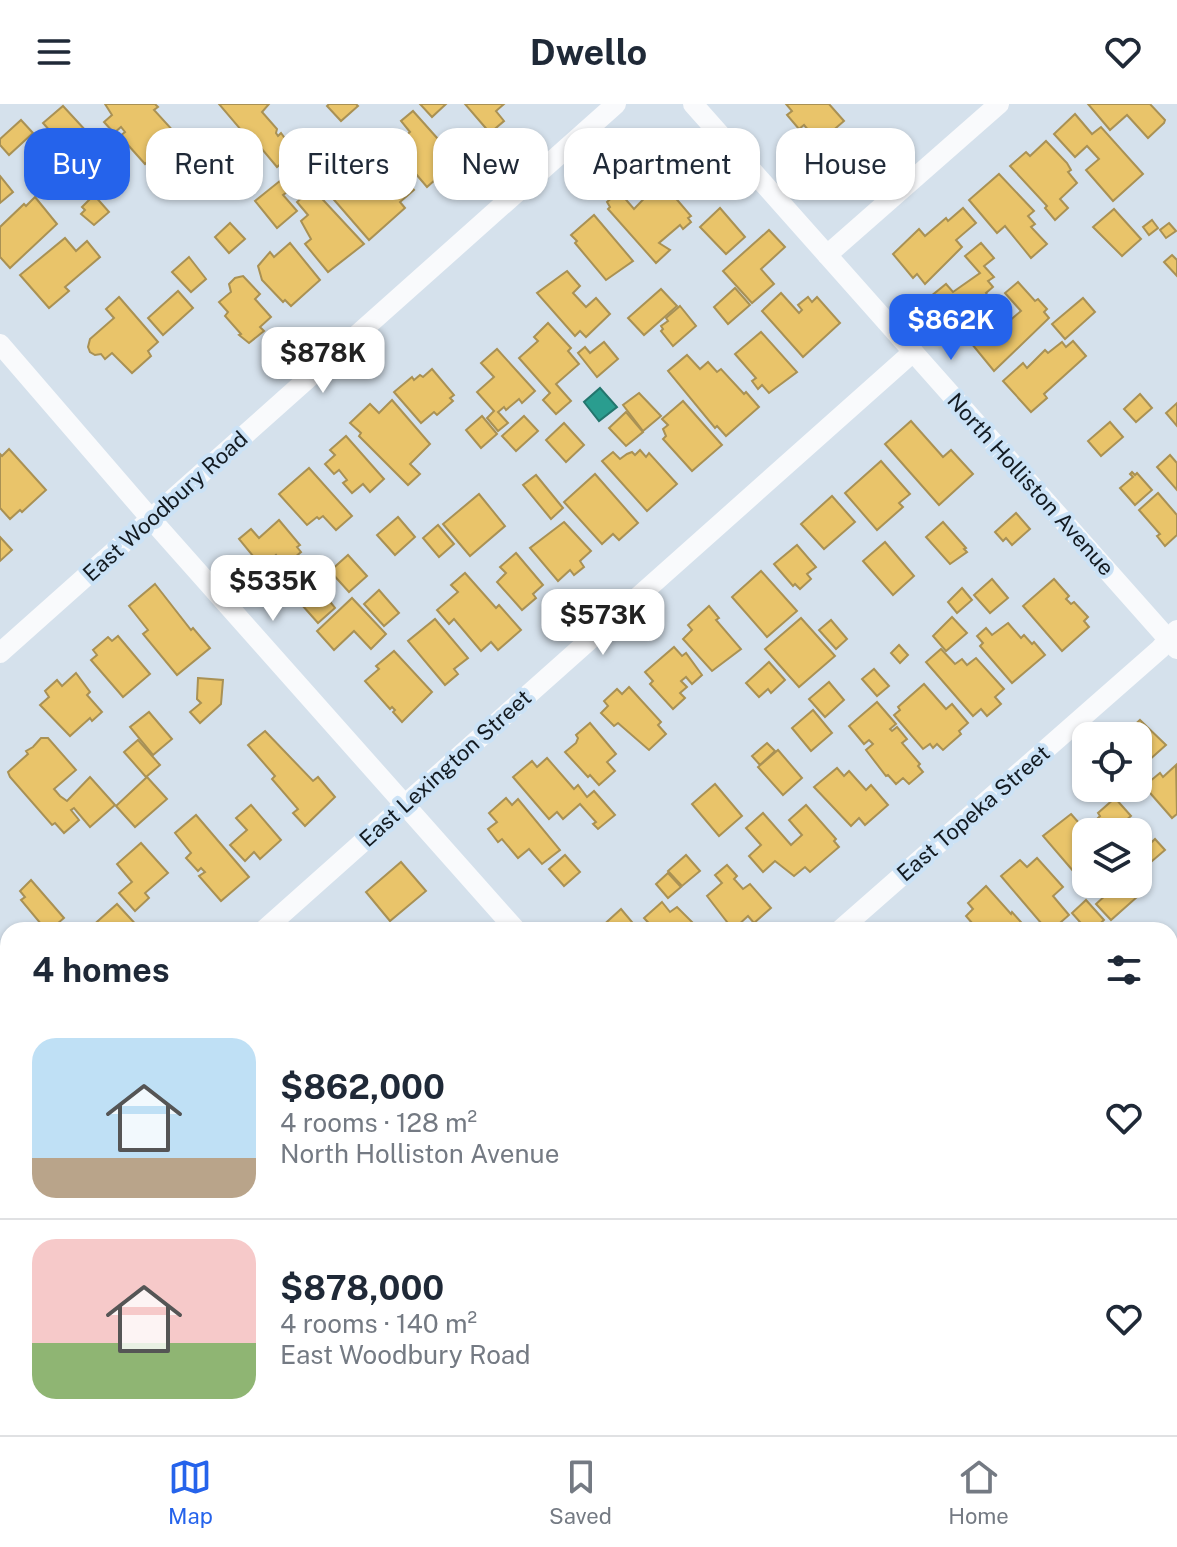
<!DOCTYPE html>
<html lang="en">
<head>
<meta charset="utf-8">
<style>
	body { margin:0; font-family:"Public Sans",sans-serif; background:#f6f6f7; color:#1f2937; height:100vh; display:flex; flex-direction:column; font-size:30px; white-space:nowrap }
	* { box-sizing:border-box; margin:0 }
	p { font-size:26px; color:#747a83 }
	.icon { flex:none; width:44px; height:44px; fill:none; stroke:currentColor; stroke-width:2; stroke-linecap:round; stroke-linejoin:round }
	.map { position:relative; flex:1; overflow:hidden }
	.details { position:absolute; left:0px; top:818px; width:1178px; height:514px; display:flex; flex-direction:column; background:#fff; border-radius:24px 24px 0 0; box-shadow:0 2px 6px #0004 }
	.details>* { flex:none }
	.guide { position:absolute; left:24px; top:24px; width:1130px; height:72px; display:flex; gap:16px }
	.tools { position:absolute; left:1072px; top:618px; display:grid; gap:16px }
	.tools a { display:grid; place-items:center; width:80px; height:80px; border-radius:16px; background:#fff; box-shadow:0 2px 6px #0004; font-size:40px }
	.price { position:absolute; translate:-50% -68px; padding:0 18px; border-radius:16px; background:#fff; color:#222; font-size:26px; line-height:52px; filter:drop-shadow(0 2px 4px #0008) }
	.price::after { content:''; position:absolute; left:50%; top:48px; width:24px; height:18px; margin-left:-12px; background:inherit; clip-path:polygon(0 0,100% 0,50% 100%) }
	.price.active { background:#2563eb; color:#fff }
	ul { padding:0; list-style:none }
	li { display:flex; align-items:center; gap:24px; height:200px; padding:0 32px }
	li+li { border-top:2px solid #e0e1e3 }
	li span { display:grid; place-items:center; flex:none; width:224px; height:160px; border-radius:24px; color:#555 }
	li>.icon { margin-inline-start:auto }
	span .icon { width:96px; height:96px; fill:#fffc; stroke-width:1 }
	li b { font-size:34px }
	h2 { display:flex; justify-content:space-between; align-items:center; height:96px; padding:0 32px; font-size:34px }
	.pill { padding:0 28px; border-radius:24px; background:#fff; box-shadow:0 2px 6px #0004; font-size:28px; line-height:72px }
	.pill.active { background:#2563eb; color:#fff }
	header { display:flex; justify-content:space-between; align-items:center; height:104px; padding:0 32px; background:#fff; font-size:36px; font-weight:700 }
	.tab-bar { display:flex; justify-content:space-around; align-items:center; height:112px; border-top:2px solid #e0e1e3; background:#fff; font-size:22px; color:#747a83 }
	.tab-bar a { display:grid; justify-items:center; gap:4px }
	.tab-bar .active { color:#2563eb }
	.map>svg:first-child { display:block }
	.homes { fill:#e9c46a; stroke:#a99154; stroke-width:2 }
	.schools { fill:#2a9d8f; stroke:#23766e; stroke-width:2 }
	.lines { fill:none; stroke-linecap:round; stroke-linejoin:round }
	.minor { stroke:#f9fafc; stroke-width:20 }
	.labels { text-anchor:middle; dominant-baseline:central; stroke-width:8; stroke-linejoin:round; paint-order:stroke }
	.street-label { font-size:22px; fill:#131b22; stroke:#cbe2f6 }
</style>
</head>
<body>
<header><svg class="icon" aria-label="menu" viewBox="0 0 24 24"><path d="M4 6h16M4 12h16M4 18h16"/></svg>Dwello<svg class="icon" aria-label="heart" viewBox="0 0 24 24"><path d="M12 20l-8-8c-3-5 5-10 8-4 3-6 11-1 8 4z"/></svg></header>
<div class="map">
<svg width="1177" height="1331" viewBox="0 0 1177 1331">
	<rect width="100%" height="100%" fill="#d5e1ec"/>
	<g class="homes">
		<polygon points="105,0 155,0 158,3 154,6 175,29 183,33 174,50 162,45 145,60 120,32 125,28 121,23 114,29 104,18 112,11"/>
		<polygon points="219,0 269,0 262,8 277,25 276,29 278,32 281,29 295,48 277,63 262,45 259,47"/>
		<polygon points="329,0 356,0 358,2 341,17 327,2"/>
		<polygon points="420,0 446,0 432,13"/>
		<polygon points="465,0 504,0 496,7 504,17 490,29"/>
		<polygon points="786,0 829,0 844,17 822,36 817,30 814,33 804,21 799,25 787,11 792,7"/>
		<polygon points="1088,0 1150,0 1165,16 1164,19 1148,34 1127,11 1110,26"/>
		<polygon points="63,2 87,28 67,46 43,19"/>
		<polygon points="413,7 438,35 445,29 458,44 439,60 445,67 427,83 393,43 410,28 401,17"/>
		<polygon points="1075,10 1092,30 1101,23 1143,70 1113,97 1086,66 1099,55 1087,42 1075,53 1054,30"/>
		<polygon points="21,16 33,29 9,51 0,41 0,35"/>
		<polygon points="1046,37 1067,59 1071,66 1068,68 1077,79 1060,95 1068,104 1055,116 1045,104 1047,102 1010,62 1026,48 1030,52"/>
		<polygon points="318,45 350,83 371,65 382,78 397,66 414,86 400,98 405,104 369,136 302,59"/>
		<polygon points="999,70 1034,107 1028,112 1035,120 1031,123 1047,140 1031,154 1005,122 997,129 969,96"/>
		<polygon points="0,72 13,88 0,99"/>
		<polygon points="281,76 290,86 283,91 297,107 277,124 255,97"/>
		<polygon points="661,77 691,112 688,114 691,118 683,125 680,121 659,139 670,146 656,159 608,105 610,103 607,98 615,91 619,93 622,91 634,105"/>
		<polygon points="312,84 364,140 328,168 305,140 311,135 301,117 308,111 297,98"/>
		<polygon points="94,91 109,108 94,121 81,110 85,106 82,103"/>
		<polygon points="35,93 57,120 10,164 0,153 0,123 24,100 26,102"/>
		<polygon points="720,104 745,133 726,150 700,123"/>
		<polygon points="963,104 976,119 956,136 962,143 925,180 917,170 913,174 893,150 919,125 925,132 946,114 948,117"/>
		<polygon points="1114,105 1141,135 1122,152 1093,123"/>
		<polygon points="594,111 633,157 606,176 575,139 577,137 571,131"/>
		<polygon points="1152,116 1158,124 1149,131 1143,123"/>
		<polygon points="230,119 245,135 229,149 215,133"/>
		<polygon points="1169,119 1176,127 1166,134 1160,126"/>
		<polygon points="769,126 785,143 761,165 774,180 752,199 723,167"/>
		<polygon points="65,134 76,147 87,137 100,153 65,183 69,187 49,204 20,171"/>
		<polygon points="290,139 320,176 291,202 285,196 283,198 262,176 258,162 270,148 274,153"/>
		<polygon points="981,139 994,154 984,162 994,173 988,177 993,183 986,189 990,194 956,223 930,193 946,180 953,188 980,169 965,152"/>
		<polygon points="1172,151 1177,156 1177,172 1164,158"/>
		<polygon points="189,153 206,175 191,188 172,168"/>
		<polygon points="567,167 580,182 573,189 586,203 596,194 610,210 586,233 580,227 575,232 537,189"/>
		<polygon points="243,172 260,190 255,195 271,213 260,223 264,227 249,239 239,231 241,230 225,212 228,208 219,198 231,188 229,180 235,174"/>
		<polygon points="1018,178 1035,197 1038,195 1047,205 1044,208 1049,214 994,267 967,234 986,216 989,220 1001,210 1008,218 1021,207 1005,189"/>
		<polygon points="735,184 750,201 728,220 714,203"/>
		<polygon points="661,185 677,202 644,231 628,214"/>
		<polygon points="178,187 193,204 163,231 148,214"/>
		<polygon points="781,189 799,209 802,206 798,201 808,193 812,198 817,193 840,219 803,253 762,207"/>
		<polygon points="119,193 158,238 148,247 151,252 132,269 112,249 105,255 101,250 95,251 90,248 88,243 90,235 114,214 106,205"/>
		<polygon points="1083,194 1095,208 1065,235 1052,220"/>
		<polygon points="680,202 696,222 673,242 661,227 663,225 661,222 668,217 666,214"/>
		<polygon points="548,219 571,244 568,247 579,260 556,280 571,297 556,310 543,296 550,289 519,254 538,237 534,233"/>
		<polygon points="761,228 797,268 769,289 762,281 758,285 752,277 756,274 735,250"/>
		<polygon points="1073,237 1086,252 1044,290 1047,294 1031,308 1003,277 1023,259 1027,264 1045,246 1048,249 1062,238 1066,243"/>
		<polygon points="604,238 618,255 597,273 578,249 585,243 590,249"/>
		<polygon points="497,245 535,287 522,299 519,295 506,306 504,303 498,308 508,319 498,327 487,314 494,307 477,288 494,273 481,259"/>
		<polygon points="687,251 700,265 708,258 717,268 721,265 744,290 746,288 759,303 726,332 717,322 715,324 668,267"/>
		<polygon points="432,265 454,291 450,294 453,297 437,311 434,308 421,319 394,288 412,273 414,276 420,271 423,273"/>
		<polygon points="639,289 661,312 643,327 623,301"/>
		<polygon points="1140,290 1152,304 1136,318 1124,305"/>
		<polygon points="392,296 430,340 410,360 420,370 408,381 359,332 361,329 350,319 370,300 379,309"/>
		<polygon points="683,297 722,341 692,367 663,335 666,332 663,325 668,321 662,315"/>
		<polygon points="1177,299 1177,322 1166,309"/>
		<polygon points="626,308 643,328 626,342 609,324"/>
		<polygon points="482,312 497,330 481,344 466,326"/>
		<polygon points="524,312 538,327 516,347 502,332"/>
		<polygon points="911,317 943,353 951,346 973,370 939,401 885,340"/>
		<polygon points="1110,318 1123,333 1101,352 1088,337"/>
		<polygon points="564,319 584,341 566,358 546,336"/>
		<polygon points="346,332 384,375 370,388 363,380 352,389 343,379 347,376 339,366 334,370 325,360 335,351 330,346"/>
		<polygon points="9,345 46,386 22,408 20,406 10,415 0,404 0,350 2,352"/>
		<polygon points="640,346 646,353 649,349 677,380 647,407 602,357 613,348 620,355 627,350 632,348 635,351"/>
		<polygon points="1170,351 1177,359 1177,386 1157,363"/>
		<polygon points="881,357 910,390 899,399 903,403 877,426 845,389"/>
		<polygon points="309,364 352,412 336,426 323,412 319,415 317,413 307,421 279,390"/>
		<polygon points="1132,368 1135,371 1137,369 1152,386 1135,401 1120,384 1133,373 1130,370"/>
		<polygon points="595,370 638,419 619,436 613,430 602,440 564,398"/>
		<polygon points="536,371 563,404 551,415 523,381"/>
		<polygon points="1158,389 1177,411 1177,431 1165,442 1157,432 1160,430 1139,406"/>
		<polygon points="479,390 505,422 470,452 443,420"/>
		<polygon points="832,392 855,418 824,445 801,420"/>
		<polygon points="1016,409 1030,425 1012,441 1006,434 1003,437 995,428"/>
		<polygon points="398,413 415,433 395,451 377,431"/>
		<polygon points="279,416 300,441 297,443 301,448 288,459 285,455 282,458 276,451 262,463 239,435 251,425 259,434"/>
		<polygon points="564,418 591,447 580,457 584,463 574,471 570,466 558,477 530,444"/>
		<polygon points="943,418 966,444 964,445 967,448 950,460 926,433"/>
		<polygon points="438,421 454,440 439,453 423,434"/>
		<polygon points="0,433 12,446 0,457"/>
		<polygon points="885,438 914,472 893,491 863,457"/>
		<polygon points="797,441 816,463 807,470 811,475 800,485 795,480 793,482 774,460"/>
		<polygon points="516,449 543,481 533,490 536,494 522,506 497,478 506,469 500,463"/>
		<polygon points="348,451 367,472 349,488 330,467"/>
		<polygon points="761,467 797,507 767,533 732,493"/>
		<polygon points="465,469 496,504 499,501 521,526 498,546 491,538 481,547 454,515 449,520 437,506 458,488 451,481"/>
		<polygon points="992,475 1008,494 990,509 974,491"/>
		<polygon points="1054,475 1069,492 1066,495 1071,500 1074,498 1088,513 1084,517 1089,523 1062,547 1023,502"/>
		<polygon points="155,480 191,526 193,524 210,544 177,571 143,530 148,526 129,502"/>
		<polygon points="962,484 972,496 957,509 948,498"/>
		<polygon points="320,485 335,504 318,519 302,501"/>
		<polygon points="379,486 399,509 384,522 364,500"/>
		<polygon points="352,494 386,530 371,545 354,527 334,546 317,527"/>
		<polygon points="709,502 719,514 716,516 741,545 712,567 683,535 692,526 688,521"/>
		<polygon points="952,513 967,529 946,547 933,532"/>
		<polygon points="801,514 835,552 799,583 765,545"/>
		<polygon points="435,515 468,554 454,565 458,570 445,581 408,537"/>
		<polygon points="831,516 847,535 836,545 819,526"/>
		<polygon points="1008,519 1021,534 1024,531 1032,540 1034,538 1045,551 1012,579 980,542 983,539 977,532 986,524 992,531"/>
		<polygon points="118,532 150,570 123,593 91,556 97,551 93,546 108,533 112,537"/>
		<polygon points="899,541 908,551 900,559 891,549"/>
		<polygon points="674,543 682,552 686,549 702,571 692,580 686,573 681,577 687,583 680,589 685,594 673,605 650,580 653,577 645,568"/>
		<polygon points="941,545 955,560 962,555 967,561 976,554 1004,585 995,593 1001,600 987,612 981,605 973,612 926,558"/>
		<polygon points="394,547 432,588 402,618 393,608 395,606 392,603 390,605 365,577 379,565 376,562"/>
		<polygon points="769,558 785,576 771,589 768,585 759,593 746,579"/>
		<polygon points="874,565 889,582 877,592 862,575"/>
		<polygon points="76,569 90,588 87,591 102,608 92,617 90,614 70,632 40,601 49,593 45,587 57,576 62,582"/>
		<polygon points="198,574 223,576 221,600 200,619 190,608 201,599 197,595"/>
		<polygon points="829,578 844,596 825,613 809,595"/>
		<polygon points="924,580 946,605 952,600 968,619 959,627 961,630 943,646 937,640 933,644 930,640 923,645 894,611 900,606 898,603"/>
		<polygon points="629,583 661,618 658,621 666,630 649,646 618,619 614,622 601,609 608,602 604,597 617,585 622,590"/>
		<polygon points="877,598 896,620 890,625 892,627 897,623 907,635 902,639 920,660 918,662 923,668 909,680 903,674 896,680 888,671 886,672 866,646 873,640 869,636 864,640 849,622"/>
		<polygon points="813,606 832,629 811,647 792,624"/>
		<polygon points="149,608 172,635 153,651 130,623"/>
		<polygon points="1140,616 1166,641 1138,666 1138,632 1124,631"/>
		<polygon points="590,619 616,650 607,658 615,667 599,681 590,671 588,673 565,648 576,639 578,634 576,631"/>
		<polygon points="265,627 313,677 318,673 335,693 305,722 293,709 298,705 272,675 275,672 248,641"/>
		<polygon points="41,634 48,634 76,666 54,685 60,692 67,697 90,673 115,701 90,723 74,704 71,706 79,716 64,729 55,719 52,721 10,673 8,668 28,650 26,647 33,643"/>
		<polygon points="138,636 160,661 146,673 124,648"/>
		<polygon points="767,639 775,647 760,661 752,652"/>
		<polygon points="778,646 802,674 783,691 758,663"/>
		<polygon points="547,654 574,685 578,681 587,693 594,687 615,711 598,725 593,720 596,718 580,700 563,715 557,708 549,715 513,673 532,657 537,663"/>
		<polygon points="1176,661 1177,710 1172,714 1144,682 1160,669 1163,673"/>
		<polygon points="837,664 844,672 849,667 866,686 871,681 888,701 865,721 859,714 851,722 814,683"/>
		<polygon points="147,673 167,695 135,723 116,702"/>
		<polygon points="715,680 742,712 719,732 692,700"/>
		<polygon points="506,694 512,701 518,695 560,746 542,760 529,745 518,754 502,735 498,738 488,725 497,718 489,709"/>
		<polygon points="1115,694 1131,712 1113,727 1107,728 1096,716 1100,712 1098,709"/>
		<polygon points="251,701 281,736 260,755 254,748 245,757 230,741 247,726 236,714"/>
		<polygon points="806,701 836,735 834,737 839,743 810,768 805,763 794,772 775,757 763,768 749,752 761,741 746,724 763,709 791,741 802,731 789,716"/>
		<polygon points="1071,710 1087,728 1084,748 1086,758 1074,768 1043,732"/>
		<polygon points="196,711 249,773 221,797 199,772 205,768 201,764 198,767 186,754 191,749 175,729"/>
		<polygon points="1155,735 1165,746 1138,769 1138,751"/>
		<polygon points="141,739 168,769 145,789 149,794 135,807 119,789 132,778 117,760"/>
		<polygon points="565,751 580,768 564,782 549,765"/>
		<polygon points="686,751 700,767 682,782 668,767"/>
		<polygon points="1037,754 1063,783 1053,792 1069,811 1052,826 1047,826 1001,772 1020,756 1027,763"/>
		<polygon points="401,758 426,787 390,817 366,788"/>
		<polygon points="727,761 737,772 734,775 743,785 750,780 771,804 754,819 748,812 735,824 731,823 707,792 722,779 715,771"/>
		<polygon points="668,769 681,783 668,794 656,780"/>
		<polygon points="31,776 64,814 50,826 46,826 21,796 25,793 20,787"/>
		<polygon points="1118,780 1125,780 1137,793 1111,816 1096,800"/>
		<polygon points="986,782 1011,810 1012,808 1028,826 978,826 966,812 973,805 968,799"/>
		<polygon points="1086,796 1104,816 1093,826 1087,826 1072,809"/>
		<polygon points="662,798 670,808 677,803 700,826 655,826 644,814"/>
		<polygon points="117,800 141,826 92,826 90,824"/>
		<polygon points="621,805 632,818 625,823 628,826 598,826"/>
		<polygon points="1173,942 1177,946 1177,979 1170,971 1170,945"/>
		<polygon points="1170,1011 1177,1019 1177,1056 1170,1046"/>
		<polygon points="0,1118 8,1127 8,1137 0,1144"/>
		<polygon points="1177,1289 1177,1316 1170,1308 1175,1300 1171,1294"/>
		<polygon points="132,1324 187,1324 179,1331 161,1331 158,1328 154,1331 138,1331"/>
		<polygon points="387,1324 427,1324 433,1331 390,1331"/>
		<polygon points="445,1324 453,1324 459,1331 437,1331"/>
		<polygon points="503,1324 536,1324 543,1331 509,1331"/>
		<polygon points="681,1324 700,1324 706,1331 673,1331"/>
		<polygon points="753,1324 781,1324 773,1331 759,1331"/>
		<polygon points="822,1324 873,1324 879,1331 828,1331"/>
		<polygon points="1139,1324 1155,1324 1162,1331 1130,1331"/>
	</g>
	<polygon class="schools" points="600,284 617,303 599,317 584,298"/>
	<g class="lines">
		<g class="minor">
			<polyline points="693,0 1177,545"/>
			<polyline points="827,151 999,0"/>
			<polyline points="0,240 151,415 516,826"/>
			<polyline points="0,549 616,0"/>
			<polyline points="264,826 913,248"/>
			<polyline points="840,826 1160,545 1177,526"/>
			<polyline points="1170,1203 1177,1197"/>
			<polyline points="0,1275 8,1285"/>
			<polyline points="42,1324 49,1331"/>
			<polyline points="954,1324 960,1331"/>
			<polyline points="268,1331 276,1324"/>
			<polyline points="1024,1331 1032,1324"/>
		</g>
	</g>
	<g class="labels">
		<g class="street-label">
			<text transform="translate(1031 380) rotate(48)">North Holliston Avenue</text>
			<text transform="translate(165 402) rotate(-42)">East Woodbury Road</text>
			<text transform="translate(445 664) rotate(-42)">East Lexington Street</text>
			<text transform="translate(973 709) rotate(-41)">East Topeka Street</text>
		</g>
	</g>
</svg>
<div class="tools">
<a><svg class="icon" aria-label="locate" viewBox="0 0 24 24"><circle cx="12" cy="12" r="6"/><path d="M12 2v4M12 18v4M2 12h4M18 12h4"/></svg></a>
<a><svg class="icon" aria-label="layers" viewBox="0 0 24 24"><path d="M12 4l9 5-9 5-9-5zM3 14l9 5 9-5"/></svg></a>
</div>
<b class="price active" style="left:951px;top:258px">$862K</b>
<b class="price" style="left:323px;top:291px">$878K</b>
<b class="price" style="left:273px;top:519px">$535K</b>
<b class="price" style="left:603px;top:553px">$573K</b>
<div class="guide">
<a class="pill active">Buy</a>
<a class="pill">Rent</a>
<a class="pill">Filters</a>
<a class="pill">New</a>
<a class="pill">Apartment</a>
<a class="pill">House</a>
</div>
<section class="details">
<h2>4 homes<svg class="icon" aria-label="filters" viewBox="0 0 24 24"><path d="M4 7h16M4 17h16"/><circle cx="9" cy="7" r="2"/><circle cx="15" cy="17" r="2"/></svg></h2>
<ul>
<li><span style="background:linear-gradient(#bfe0f5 75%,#b9a48a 0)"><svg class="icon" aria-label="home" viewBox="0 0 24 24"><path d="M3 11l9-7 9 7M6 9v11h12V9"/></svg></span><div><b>$862,000</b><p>4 rooms · 128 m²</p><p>North Holliston Avenue</p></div><svg class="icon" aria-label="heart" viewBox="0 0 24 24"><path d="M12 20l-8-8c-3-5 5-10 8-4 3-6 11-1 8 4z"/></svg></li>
<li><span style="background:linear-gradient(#f6c9c9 65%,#8fb573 0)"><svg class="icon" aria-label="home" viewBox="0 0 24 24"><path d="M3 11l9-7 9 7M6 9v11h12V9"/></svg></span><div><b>$878,000</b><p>4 rooms · 140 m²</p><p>East Woodbury Road</p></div><svg class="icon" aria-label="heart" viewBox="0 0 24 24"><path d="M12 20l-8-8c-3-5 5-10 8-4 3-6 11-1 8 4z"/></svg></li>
</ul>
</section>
</div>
<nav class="tab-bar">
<a class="active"><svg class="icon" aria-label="map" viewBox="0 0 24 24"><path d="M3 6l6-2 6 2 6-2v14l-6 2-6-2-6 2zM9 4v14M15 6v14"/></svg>Map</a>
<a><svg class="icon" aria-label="saved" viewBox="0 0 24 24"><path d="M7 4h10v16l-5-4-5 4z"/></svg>Saved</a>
<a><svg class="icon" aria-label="home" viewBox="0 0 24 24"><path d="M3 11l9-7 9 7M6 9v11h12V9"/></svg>Home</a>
</nav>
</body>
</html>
